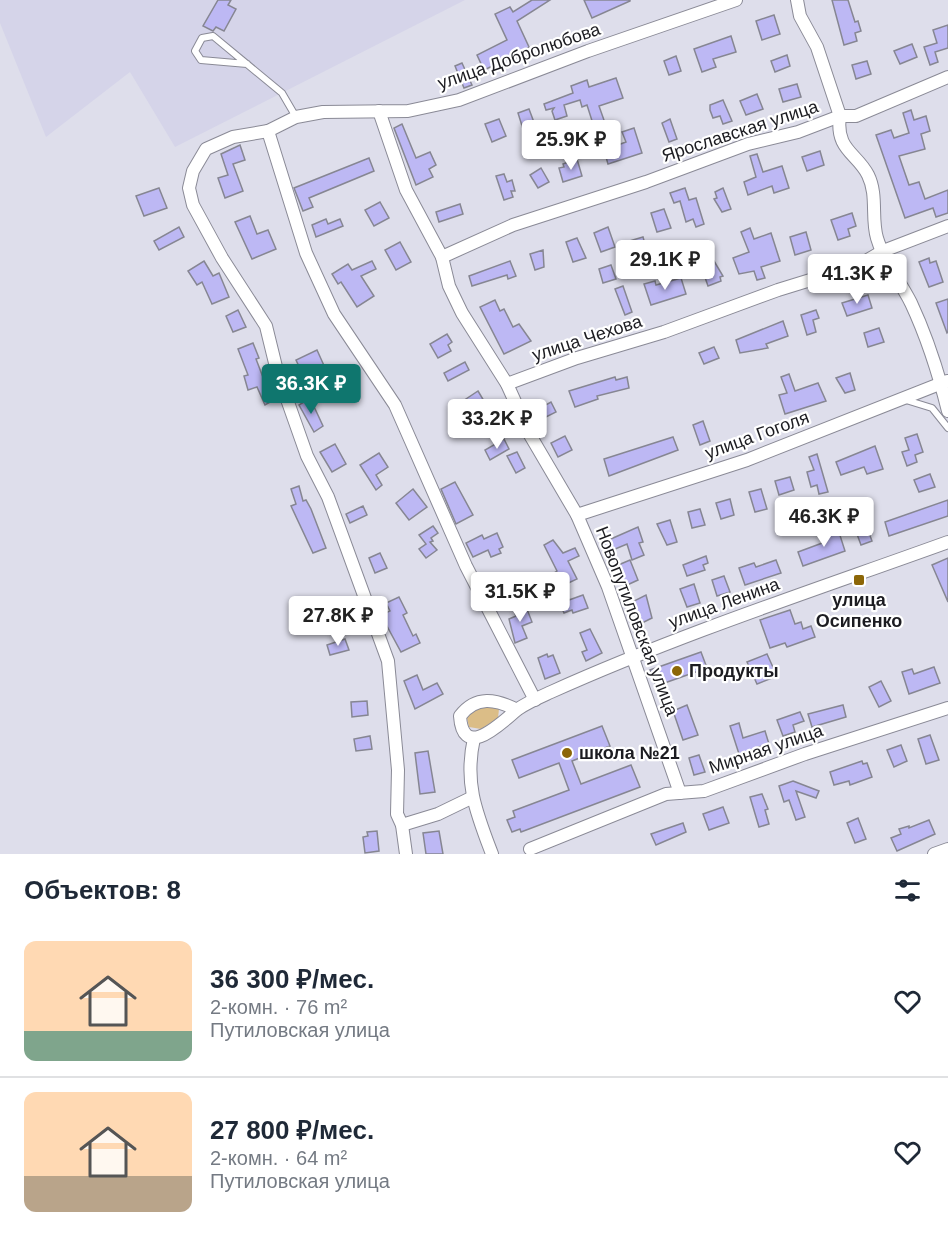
<!DOCTYPE html>
<html lang="ru">
<head>
<meta charset="utf-8">
<style>
	body { margin:0; font-family:Arial,sans-serif; background:#f6f6f7; color:#1f2937; height:100vh; display:flex; flex-direction:column; font-size:22px; white-space:nowrap }
	* { box-sizing:border-box; margin:0 }
	p { font-size:20px; color:#747a83 }
	.icon { flex:none; width:33px; height:33px; fill:none; stroke:currentColor; stroke-width:2; stroke-linecap:round; stroke-linejoin:round }
	.map { position:relative; height:854px; overflow:hidden }
	.sheet { display:flex; flex-direction:column; background:#fff; flex:1 }
	.sheet>* { flex:none }
	.price { position:absolute; translate:-50% -51px; padding:0 14px; border-radius:6px; background:#fff; color:#222; font-size:20px; line-height:39px; filter:drop-shadow(0 2px 3px #0008) }
	.price::after { content:''; position:absolute; left:50%; top:36px; width:18px; height:14px; margin-left:-9px; background:inherit; clip-path:polygon(0 0,100% 0,50% 100%) }
	.price.active { background:#0f766e; color:#fff }
	ul { padding:0; list-style:none }
	li { display:flex; align-items:center; gap:18px; height:150px; padding:0 24px }
	li+li { border-top:2px solid #e0e1e3 }
	li span { display:grid; place-items:center; flex:none; width:168px; height:120px; border-radius:12px; color:#555 }
	li>.icon { margin-inline-start:auto }
	span .icon { width:72px; height:72px; fill:#fffc; stroke-width:1 }
	li b { font-size:26px }
	h2 { display:flex; justify-content:space-between; align-items:center; height:72px; padding:0 24px; font-size:26px }
	.map>svg:first-child { display:block }
	.built { fill:#d5d4e9 }
	.green { fill:#dbbd87 }
	.building { fill:#bdb8f4; stroke:#868692; stroke-width:1.5 }
	.lines { fill:none; stroke-linecap:round; stroke-linejoin:round }
	.lane-casing { stroke:#8a8a96; stroke-width:8 }
	.street-casing { stroke:#8a8a96; stroke-width:14 }
	.lane { stroke:#fff; stroke-width:6 }
	.street { stroke:#fff; stroke-width:12 }
	.poi-dot { fill:#8c6607; stroke:#fff; stroke-width:2 }
	.labels { text-anchor:middle; dominant-baseline:central; stroke-width:4.5; stroke-linejoin:round; paint-order:stroke }
	.street-label { font-size:18px; fill:#1c1c21; stroke:#fff }
	.poi-label { font-size:18px; font-weight:bold; fill:#1c1c21; stroke:#fff; text-anchor:start }
</style>
</head>
<body>
<div class="map">
<svg width="948" height="854" viewBox="0 0 948 854">
	<rect width="100%" height="100%" fill="#dedeeb"/>
	<polygon class="built" points="0,0 465,0 175,147 130,72 46,137 0,23"/>
	<polygon class="green" points="491,706 499,709 498,718 481,729 469,727 467,718 472,711"/>
	<g class="building">
		<polygon points="218,0 231,0 228,5 236,9 224,31 216,27 213,31 203,26"/>
		<polygon points="532,0 550,0 517,21 529,47 526,49 528,55 518,60 516,55 484,70 477,55 507,40 495,14 510,7 513,12"/>
		<polygon points="584,0 630,0 630,1 592,18"/>
		<polygon points="832,0 848,0 855,22 858,21 861,31 855,33 857,41 844,45"/>
		<polygon points="774,15 780,34 762,40 756,21"/>
		<polygon points="948,25 948,48 935,52 938,62 930,65 924,47 937,43 933,30"/>
		<polygon points="731,36 736,52 713,59 716,67 702,72 694,49"/>
		<polygon points="912,44 917,57 900,64 894,51"/>
		<polygon points="787,55 790,66 775,72 771,61"/>
		<polygon points="676,56 681,71 669,75 664,61"/>
		<polygon points="867,61 871,74 856,79 852,65"/>
		<polygon points="462,63 472,85 464,88 455,66"/>
		<polygon points="616,78 623,98 599,106 605,123 594,127 587,105 582,107 580,100 564,105 567,116 555,120 552,111 554,108 546,110 544,104 573,93 571,86 587,80 589,87"/>
		<polygon points="797,84 801,97 783,102 779,89"/>
		<polygon points="757,94 763,109 746,115 740,101"/>
		<polygon points="723,100 732,121 723,124 720,116 713,118 710,110 710,105"/>
		<polygon points="529,109 535,125 523,129 518,113"/>
		<polygon points="911,110 914,120 926,116 930,131 921,134 925,149 899,156 909,185 919,182 925,199 948,190 948,213 936,217 933,208 905,218 876,135 891,130 894,138 909,133 903,113"/>
		<polygon points="499,119 506,136 492,142 485,124"/>
		<polygon points="670,119 677,139 669,142 662,123"/>
		<polygon points="402,124 416,158 430,152 436,165 429,169 433,177 416,185 394,128"/>
		<polygon points="634,128 642,153 608,164 604,150 626,142 622,132"/>
		<polygon points="240,145 245,160 233,164 243,191 225,198 218,178 228,175 221,154"/>
		<polygon points="820,151 824,165 807,171 802,157"/>
		<polygon points="757,154 763,172 782,166 789,188 774,193 772,186 748,195 744,182 756,177 750,156"/>
		<polygon points="369,158 374,171 309,198 313,207 303,211 294,188"/>
		<polygon points="577,159 582,176 563,182 559,168 564,167 563,164"/>
		<polygon points="541,168 549,182 538,188 530,175"/>
		<polygon points="504,174 507,182 512,180 515,191 511,191 513,197 504,200 496,176"/>
		<polygon points="159,188 167,208 144,216 136,196"/>
		<polygon points="685,188 689,200 696,198 704,224 696,227 693,219 686,222 680,201 674,203 670,193"/>
		<polygon points="723,188 731,209 722,212 714,199 717,198 715,192"/>
		<polygon points="380,202 389,218 374,226 365,210"/>
		<polygon points="460,204 463,214 439,222 436,212"/>
		<polygon points="664,209 671,228 657,232 651,213"/>
		<polygon points="852,213 856,226 848,229 850,236 838,240 831,220"/>
		<polygon points="250,216 257,234 268,230 276,249 252,259 235,222"/>
		<polygon points="326,219 328,224 340,219 343,226 316,237 312,225"/>
		<polygon points="179,227 184,237 159,250 154,241"/>
		<polygon points="608,227 615,247 601,252 594,233"/>
		<polygon points="750,228 754,239 771,233 780,261 761,267 765,278 757,280 754,271 739,274 733,258 749,252 741,232"/>
		<polygon points="806,232 811,250 795,255 790,237"/>
		<polygon points="643,237 648,255 631,260 626,242"/>
		<polygon points="577,238 586,258 573,262 566,242"/>
		<polygon points="400,242 411,262 396,270 385,250"/>
		<polygon points="543,250 544,267 535,270 530,254"/>
		<polygon points="929,258 930,263 936,261 943,282 929,287 919,262"/>
		<polygon points="204,261 213,276 219,273 229,297 212,304 202,282 197,285 188,271"/>
		<polygon points="372,261 376,269 361,276 374,296 357,307 341,282 338,284 332,274 348,264 352,270"/>
		<polygon points="510,261 516,276 508,279 507,275 472,286 469,276"/>
		<polygon points="714,261 723,276 720,277 721,281 708,286 701,266"/>
		<polygon points="611,265 616,279 603,283 599,269"/>
		<polygon points="681,278 686,294 651,305 644,284 655,281 656,285"/>
		<polygon points="623,286 632,312 625,315 615,289"/>
		<polygon points="868,295 872,308 847,316 842,303"/>
		<polygon points="948,299 948,332 947,333 936,303"/>
		<polygon points="495,300 500,311 504,309 513,327 519,324 531,341 504,354 480,307"/>
		<polygon points="238,310 246,327 233,332 226,316"/>
		<polygon points="816,310 819,318 813,320 816,332 807,335 801,315"/>
		<polygon points="783,321 788,336 766,344 768,348 740,353 736,340"/>
		<polygon points="879,328 884,342 868,347 864,333"/>
		<polygon points="447,334 452,342 448,345 451,351 438,358 430,344"/>
		<polygon points="253,343 259,358 256,359 272,401 265,405 257,387 248,390 244,376 248,375 238,349"/>
		<polygon points="714,347 719,358 704,364 699,353"/>
		<polygon points="317,350 326,370 305,379 296,360"/>
		<polygon points="465,362 469,370 448,381 444,373"/>
		<polygon points="850,373 855,390 845,393 836,378"/>
		<polygon points="789,374 795,391 818,383 826,401 785,414 779,395 787,393 781,377"/>
		<polygon points="615,377 616,380 627,377 629,388 597,396 598,399 575,407 569,391"/>
		<polygon points="478,391 484,401 465,412 460,403"/>
		<polygon points="310,398 323,426 314,432 299,405"/>
		<polygon points="551,402 556,412 538,421 533,412"/>
		<polygon points="703,421 710,441 700,445 693,425"/>
		<polygon points="917,434 923,452 915,455 917,462 907,466 902,452 909,450 905,438"/>
		<polygon points="565,436 572,450 558,457 551,443"/>
		<polygon points="673,437 678,450 609,476 604,459"/>
		<polygon points="504,439 509,449 490,460 485,450"/>
		<polygon points="335,444 346,464 332,472 320,452"/>
		<polygon points="875,446 883,469 867,474 864,467 841,475 836,462"/>
		<polygon points="517,452 525,468 516,473 507,456"/>
		<polygon points="379,453 388,467 376,475 382,485 376,490 360,465"/>
		<polygon points="817,454 828,492 819,494 817,485 811,487 807,472 814,470 809,457"/>
		<polygon points="930,474 935,487 919,492 914,480"/>
		<polygon points="790,477 794,490 779,495 775,481"/>
		<polygon points="455,482 473,515 456,524 441,489"/>
		<polygon points="299,486 303,501 306,500 311,509 326,548 313,553 291,506 296,504 291,489"/>
		<polygon points="413,489 427,507 409,520 396,503"/>
		<polygon points="761,489 767,509 755,512 749,492"/>
		<polygon points="730,499 734,515 721,519 716,503"/>
		<polygon points="948,500 948,516 889,536 885,522"/>
		<polygon points="363,506 367,515 350,523 346,514"/>
		<polygon points="700,509 705,525 692,528 688,512"/>
		<polygon points="670,520 677,542 667,545 657,524"/>
		<polygon points="865,522 872,541 861,545 854,526"/>
		<polygon points="433,526 438,533 431,538 433,541 430,542 437,550 426,558 419,549 426,544 419,535"/>
		<polygon points="837,526 845,551 803,566 798,552 825,542 822,531"/>
		<polygon points="638,527 643,542 639,543 644,555 632,560 627,544 608,552 604,542"/>
		<polygon points="497,533 503,547 499,549 501,553 491,557 488,550 473,557 466,543 482,535 484,539"/>
		<polygon points="553,540 563,553 575,548 579,556 568,561 577,579 560,587 554,573 557,571 544,545"/>
		<polygon points="380,553 387,568 375,573 369,558"/>
		<polygon points="706,556 708,563 703,565 705,570 687,576 683,565"/>
		<polygon points="948,558 948,602 932,565"/>
		<polygon points="630,560 638,580 625,586 616,566"/>
		<polygon points="776,560 781,573 745,585 739,568 754,563 756,567"/>
		<polygon points="724,576 730,592 717,596 712,580"/>
		<polygon points="694,584 700,603 687,607 680,589"/>
		<polygon points="567,595 569,600 583,595 588,608 573,613 572,610 564,613 558,599"/>
		<polygon points="646,595 652,618 642,623 632,602"/>
		<polygon points="399,597 407,613 403,615 413,636 416,634 420,643 401,652 381,615 390,611 386,603"/>
		<polygon points="525,604 532,622 522,626 527,638 515,643 509,619 516,616 513,609"/>
		<polygon points="790,610 795,624 801,622 803,629 811,626 815,637 787,647 785,643 770,648 760,620"/>
		<polygon points="590,629 602,653 586,661 582,652 587,650 580,633"/>
		<polygon points="345,639 349,650 330,655 327,645"/>
		<polygon points="701,652 707,668 656,686 650,670"/>
		<polygon points="547,654 548,657 553,655 560,673 545,679 538,658"/>
		<polygon points="767,654 777,676 757,684 747,662"/>
		<polygon points="934,667 940,683 909,694 902,672 912,669 914,674"/>
		<polygon points="417,675 423,690 437,683 443,694 415,709 404,681"/>
		<polygon points="881,681 891,701 879,707 869,687"/>
		<polygon points="367,701 368,715 352,717 351,702"/>
		<polygon points="687,705 698,735 683,740 673,711"/>
		<polygon points="843,705 846,717 812,727 808,714"/>
		<polygon points="800,712 804,721 793,725 795,732 783,736 777,720"/>
		<polygon points="739,723 743,738 765,731 769,744 755,748 757,752 740,757 730,726"/>
		<polygon points="602,726 610,746 572,761 581,784 631,765 640,787 521,832 520,829 512,832 507,820 515,817 513,811 569,790 559,763 519,778 512,760"/>
		<polygon points="930,735 939,760 926,764 918,739"/>
		<polygon points="370,736 372,749 356,751 354,739"/>
		<polygon points="901,745 907,761 894,767 887,750"/>
		<polygon points="428,751 435,792 420,794 415,753"/>
		<polygon points="699,755 705,772 694,775 689,758"/>
		<polygon points="862,761 863,764 867,763 872,777 850,785 849,781 834,785 830,772"/>
		<polygon points="793,781 819,791 816,798 796,791 805,817 796,820 789,800 784,802 779,786"/>
		<polygon points="762,794 768,809 765,810 769,824 759,827 750,797"/>
		<polygon points="723,807 729,823 709,830 703,814"/>
		<polygon points="858,818 866,839 855,843 847,823"/>
		<polygon points="929,820 935,834 897,851 891,838 901,834 899,829 909,826 909,828"/>
		<polygon points="683,823 686,832 656,845 651,834"/>
		<polygon points="377,831 379,851 365,853 363,837 368,836 367,832"/>
		<polygon points="439,831 443,854 426,854 423,833"/>
	</g>
	<g class="lines">
		<g class="lane-casing">
			<g id="lane">
				<polyline points="247,64 201,60 195,51 202,38 213,36 282,93 296,117"/>
				<polyline points="860,265 891,273"/>
				<polyline points="906,400 932,408 948,428"/>
			</g>
		</g>
		<g class="street-casing">
			<g id="street">
				<path d="M797 0 800 16 817 47 840 116C835 150 857 153 868 175 878 195 871 218 877 238 884 262 900 281 911 303 927 337 939 375 948 411"/>
				<polyline points="379,111 406,190 442,257 449,286 462,313 507,384 530,435 577,515 608,587 680,793"/>
				<polyline points="268,131 306,253 334,314 395,405 466,566 535,700"/>
				<polyline points="442,257 513,225 646,182 748,144 798,132 840,116 856,116 948,77"/>
				<polyline points="507,384 577,358 664,332 778,290 859,265 883,251 948,226"/>
				<polyline points="577,515 747,460 947,381"/>
				<path d="M517 710C496 699 476 695 460 716 463 763 504 720 518 709 528 702 540 697 551 692 680 634 815 590 948 542"/>
				<path d="M474 738C464 783 476 812 492 854"/>
				<polyline points="402,825 438,814 471,798"/>
				<polyline points="530,849 666,794 704,791 805,754 948,708"/>
				<polyline points="406,854 402,825 397,814 398,770 388,661 328,497 307,456 277,371 266,326 222,258 193,205 189,188 193,171 206,149 233,137 268,131 296,117 323,112 408,111 459,100 588,51 736,0"/>
				<polyline points="934,854 948,849"/>
			</g>
		</g>
		<use href="#lane" class="lane"/>
		<use href="#street" class="street"/>
	</g>
	<g class="poi-dot">
		<rect x="853" y="574" width="12" height="12" rx="3"/>
		<circle cx="677" cy="671" r="6"/>
		<circle cx="567" cy="753" r="6"/>
	</g>
	<g class="labels">
		<g class="street-label">
			<text transform="translate(519 56) rotate(-19)">улица Добролюбова</text>
			<text transform="translate(740 131) rotate(-18)">Ярославская улица</text>
			<text transform="translate(587 338) rotate(-18)">улица Чехова</text>
			<text transform="translate(757 435) rotate(-20)">улица Гоголя</text>
			<text transform="translate(724 603) rotate(-20)">улица Ленина</text>
			<text transform="translate(637 621) rotate(69)">Новопутиловская улица</text>
			<text transform="translate(766 749) rotate(-19)">Мирная улица</text>
		</g>
		<g class="poi-label">
			<text x="859" y="600" text-anchor="middle">улица<tspan x="859" dy="21">Осипенко</tspan></text>
			<text x="689" y="671">Продукты</text>
			<text x="579" y="753">школа №21</text>
		</g>
	</g>
</svg>
<b class="price" style="left:571px;top:171px">25.9K ₽</b>
<b class="price" style="left:665px;top:291px">29.1K ₽</b>
<b class="price" style="left:857px;top:305px">41.3K ₽</b>
<b class="price active" style="left:311px;top:415px">36.3K ₽</b>
<b class="price" style="left:497px;top:450px">33.2K ₽</b>
<b class="price" style="left:824px;top:548px">46.3K ₽</b>
<b class="price" style="left:520px;top:623px">31.5K ₽</b>
<b class="price" style="left:338px;top:647px">27.8K ₽</b>
</div>
<section class="sheet">
<h2>Объектов: 8<svg class="icon" aria-label="filters" viewBox="0 0 24 24"><path d="M4 7h16M4 17h16"/><circle cx="9" cy="7" r="2"/><circle cx="15" cy="17" r="2"/></svg></h2>
<ul>
<li><span style="background:linear-gradient(#ffd9b3 75%,#7fa58c 0)"><svg class="icon" aria-label="home" viewBox="0 0 24 24"><path d="M3 11l9-7 9 7M6 9v11h12V9"/></svg></span><div><b>36 300 ₽/мес.</b><p>2-комн. · 76 m²</p><p>Путиловская улица</p></div><svg class="icon" aria-label="heart" viewBox="0 0 24 24"><path d="M12 20l-8-8c-3-5 5-10 8-4 3-6 11-1 8 4z"/></svg></li>
<li><span style="background:linear-gradient(#ffd9b3 70%,#b9a48a 0)"><svg class="icon" aria-label="home" viewBox="0 0 24 24"><path d="M3 11l9-7 9 7M6 9v11h12V9"/></svg></span><div><b>27 800 ₽/мес.</b><p>2-комн. · 64 m²</p><p>Путиловская улица</p></div><svg class="icon" aria-label="heart" viewBox="0 0 24 24"><path d="M12 20l-8-8c-3-5 5-10 8-4 3-6 11-1 8 4z"/></svg></li>
</ul>
</section>
</body>
</html>
